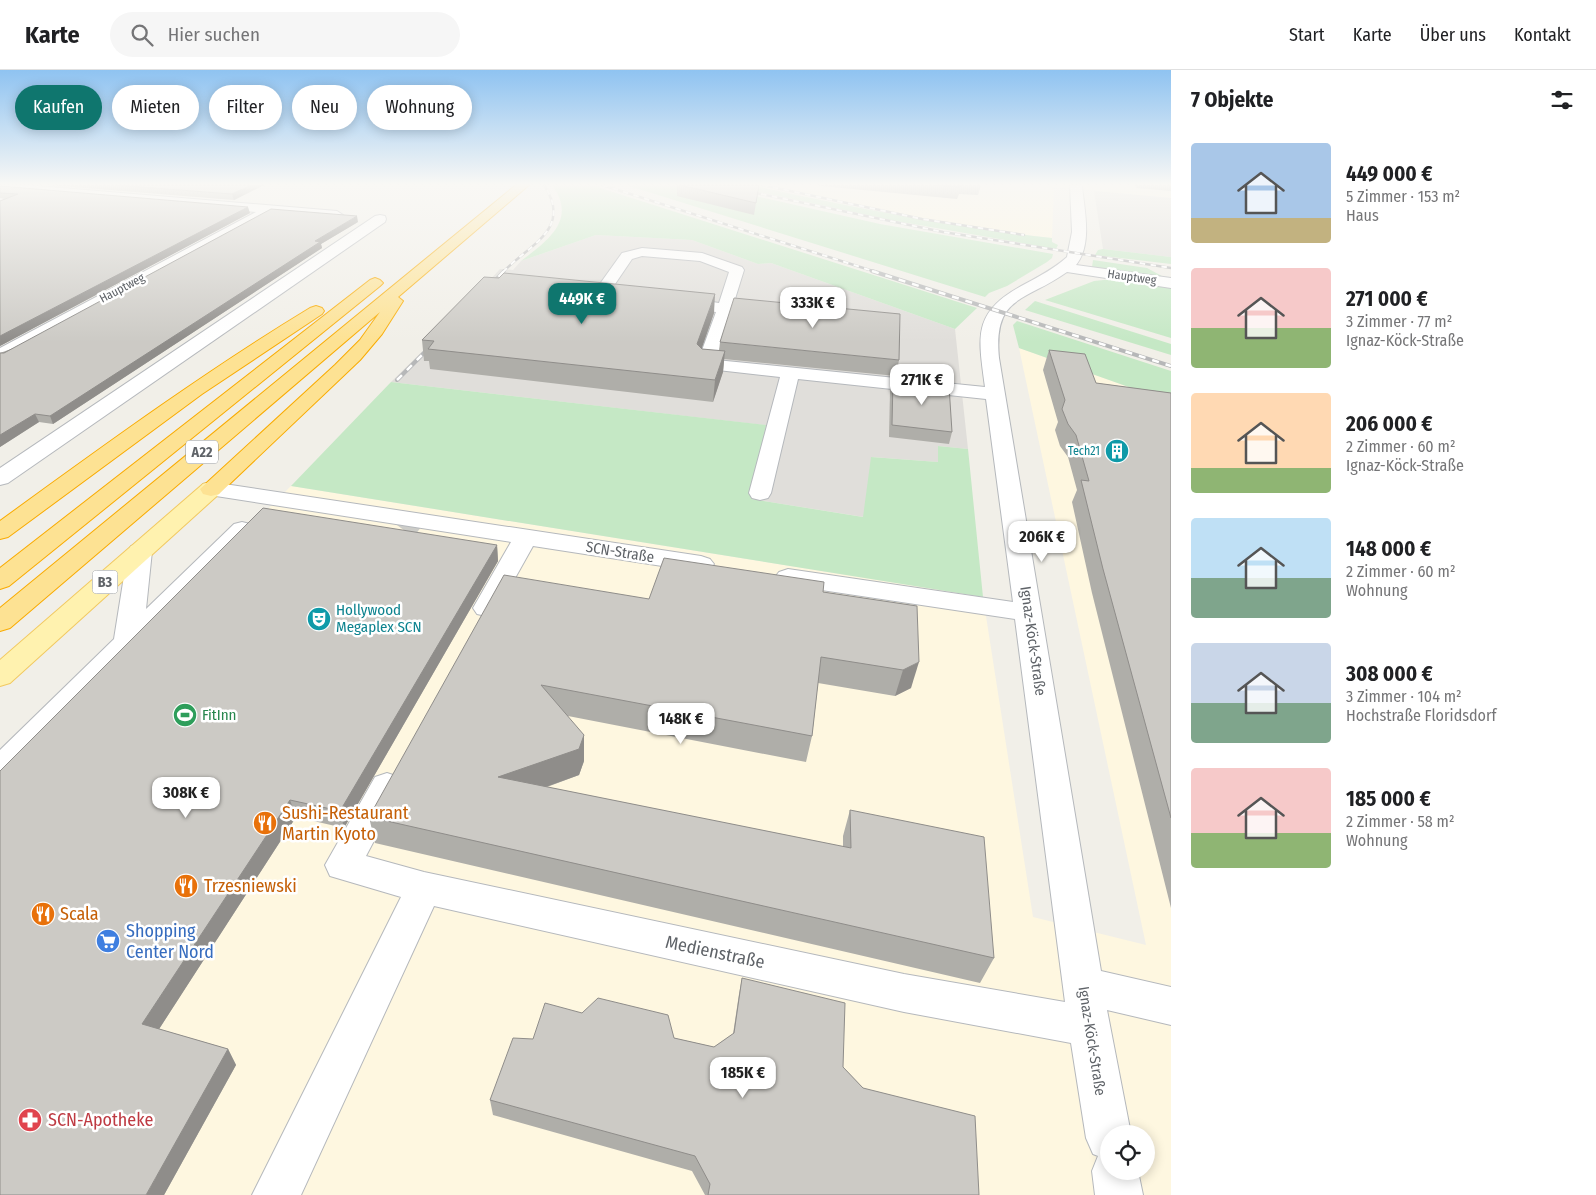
<!DOCTYPE html>
<html lang="de">
<head>
<meta charset="utf-8">
<style>
	body { margin:0; font-family:"Fira Sans Condensed",sans-serif; background:#f6f6f6; color:#202124; height:100vh; display:flex; flex-direction:column; font-size:19px; white-space:nowrap }
	* { box-sizing:border-box; margin:0 }
	p { font-size:16px; color:#757577 }
	.icon { flex:none; width:28px; height:28px; fill:none; stroke:currentColor; stroke-width:2; stroke-linecap:round; stroke-linejoin:round }
	.map { position:relative; flex:1; overflow:hidden }
	.drawer { display:flex; flex-direction:column; background:#fff; width:425px }
	.drawer>* { flex:none }
	.hud { position:absolute; left:15px; top:15px; width:475px; height:45px; display:flex; gap:10px }
	.tools { position:absolute; left:1100px; top:1055px; display:grid; gap:10px }
	.tools a { display:grid; place-items:center; width:55px; height:55px; border-radius:50%; background:#fff; box-shadow:0 2px 12px #0003; font-size:25px }
	.price { position:absolute; translate:-50% -42px; padding:0 11px; border-radius:10px; background:#fff; color:#222; font-size:16px; line-height:32px; filter:drop-shadow(0 1px 2px #0008) }
	.price::after { content:''; position:absolute; left:50%; top:30px; width:15px; height:11px; margin-left:-8px; background:inherit; clip-path:polygon(0 0,100% 0,50% 100%) }
	.price.on { background:#0f766e; color:#fff }
	ul { padding:0; list-style:none }
	li { display:flex; align-items:center; gap:15px; height:125px; padding:0 20px }
	li span { display:grid; place-items:center; flex:none; width:140px; height:100px; border-radius:5px; color:#555 }
	li>.icon { margin-inline-start:auto }
	span .icon { width:60px; height:60px; fill:#fffc; stroke-width:1 }
	li b { font-size:21px }
	h2 { display:flex; justify-content:space-between; align-items:center; height:60px; padding:0 20px; font-size:21px }
	.chip { padding:0 18px; border-radius:22px; background:#fff; box-shadow:0 2px 12px #0003; font-size:18px; line-height:45px }
	.chip.on { background:#0f766e; color:#fff }
	header { display:flex; align-items:center; gap:30px; box-sizing:border-box; height:70px; padding:0 25px; background:#fff; border-bottom:1px solid #e0e0e0 }
	header strong { font-size:24px }
	nav { display:flex; gap:28px; margin-inline-start:auto; font-size:18px }
	.search { width:350px; height:45px; background:#f6f6f6; display:flex; align-items:center; gap:12px; box-sizing:border-box; padding:0 18px; border-radius:28px; color:#757577; font-size:19px }
	main { display:flex; flex:1; min-height:0 }
	.map>svg:first-child { display:block }
	.commercial { fill:#fef7e0; fill-rule:evenodd }
	.industrial { fill:#e0deda }
	.green { fill:#c5e8c5 }
	.lines { fill:none; stroke-linecap:round; stroke-linejoin:round }
	.minor-tunnel { stroke:#ccccc8; stroke-width:26; stroke-dasharray:26 13; stroke-linecap:butt }
	.minor-casing { stroke:#b5b8bc; stroke-width:2 }
	.major-casing { stroke:#f2c960; stroke-width:2 }
	.highway-casing { stroke:#f9ab00; stroke-width:2 }
	.minor { fill:#fff; fill-rule:evenodd }
	.major { fill:#fff2af; fill-rule:evenodd }
	.highway { fill:#fde293; fill-rule:evenodd }
	.rail-far1-casing { stroke:#b6b7b8; stroke-width:2.5 }
	.rail-casing { stroke:#b6b7b8; stroke-width:4 }
	.rail-far1 { stroke:#fff; stroke-width:2; stroke-dasharray:5.5; stroke-linecap:butt }
	.rail { stroke:#fff; stroke-width:2.5; stroke-dasharray:7; stroke-linecap:butt }
	.wall { fill:#afaea9 }
	.shaded-wall { fill:#8f8d8a }
	.building { fill:#cccac5; stroke:#8f8d8a }
	.labels { text-anchor:middle; dominant-baseline:central; stroke-width:5; stroke-linejoin:round; paint-order:stroke }
	.far-street-label { font-size:12px; fill:#5f6368; stroke:#fff }
	.far-culture-label { font-size:12px; fill:#0d838f; stroke:#fff; text-anchor:end }
	.shield { fill:#fff; stroke:#8f9295; stroke-width:1 }
	.shield-label { font-size:14px; font-weight:bold; fill:#5f6368 }
	.street-label { font-size:15px; fill:#5f6368; stroke:#fff }
	.culture-label { font-size:15px; fill:#0d838f; stroke:#fff; text-anchor:start }
	.leisure-label { font-size:15px; fill:#27864d; stroke:#fff; text-anchor:start }
	.near-food-label { font-size:18px; fill:#c56008; stroke:#fff; text-anchor:start }
	.near-shop-label { font-size:18px; fill:#366cbe; stroke:#fff; text-anchor:start }
	.near-street-label { font-size:18px; fill:#5f6368; stroke:#fff }
	.near-health-label { font-size:18px; fill:#be3a42; stroke:#fff; text-anchor:start }
</style>
</head>
<body>
<header>
<strong>Karte</strong>
<div class="search"><svg class="icon" aria-label="search" viewBox="0 0 24 24"><circle cx="10" cy="10" r="6"/><path d="M15 15l6 6"/></svg>Hier suchen</div>
<nav><a>Start</a><a>Karte</a><a>Über uns</a><a>Kontakt</a></nav>
</header>
<main>
<div class="map">
<svg width="1171" height="1125" viewBox="0 0 1171 1125">
	<rect width="100%" height="100%" fill="#f1efe8"/>
	<g class="commercial">
		<polygon points="751,115 1171,115 1171,128 1054,117 1052,168 1004,163 909,147"/>
		<path d="M1019 278 1171 332V1125H0V705L291 416 983 527 1033 847 1146 875ZM1109 1064H1146V1101H1109Z"/>
	</g>
	<g class="industrial">
		<polygon points="1094,121 1171,128 1171,187 1103,179"/>
		<polygon points="596,165 692,170 758,194 771,193 955,259 968,379 938,376 938,392 872,387 864,447 751,429 765,355 391,312 439,265 500,199 513,200 521,191"/>
	</g>
	<g class="green">
		<path d="M552 115H591L977 238 955 259 771 193 758 194 692 170 596 165 521 191C547 171 578 150 552 115Z"/>
		<polygon points="626,115 706,115 880,154 1053,184 1052,188 1047,192 1007,216 989,223 985,227"/>
		<path d="M726 115H751C851 137 951 157 1052 168V172L1058 175 1056 179 896 151Z"/>
		<polygon points="1103,179 1171,187 1171,194 1095,185 1098,180"/>
		<polygon points="1093,190 1147,198 1171,211 1171,268 1045,230 1094,211 1123,208 1092,197"/>
		<polygon points="1035,231 1171,274 1171,285 1025,240"/>
		<polygon points="1017,251 1171,301 1171,332 1019,278 1013,255"/>
		<polygon points="391,312 766,355 751,429 863,447 871,387 938,392 938,376 968,379 983,527 291,416"/>
	</g>
	<g class="lines">
		<polyline class="minor-tunnel" points="380,491 410,450"/>
		<g class="minor-casing">
			<g id="minor">
				<polygon points="0,115 26,115 337,141 343,145 337,149 272,143 6,289 0,290 0,278 256,142 0,120"/>
				<path d="M1070 115H1082C1084 139 1093 174 1076 195L1171 208V218L1067 202C1025 232 993 225 999 288L1101 901 1171 917V955L1107 940 1131 1064H1109V1101H1138L1143 1125H1095L1092 1101 1098 1086 1093 1084 1086 1068 1071 973 904 942 434 836 301 1125H252L401 827 330 806 325 795 375 707 387 703 399 707 403 716 366 786 424 802 904 904 1065 932 1015 549 788 515 779 512 775 507 779 502 788 499 1013 532 986 329 798 309 771 423 768 428 760 430 752 428 749 423 780 307 700 298 697 294 716 242 678 237 672 235 670 232 672 229 678 227 719 233 729 202 700 191 642 186 632 189 613 217 620 222 641 224 643 227 641 230C625 234 607 231 597 218L622 183 642 178 702 183 742 197 744 200 716 290 985 317C978 265 972 242 1025 214 1040 206 1055 198 1067 187L1072 162Z"/>
				<polygon points="380,145 385,146 386,149 385,152 8,413 0,415 0,398 375,146"/>
				<polygon points="211,412 701,486 710,489 714,494 710,499 701,502 533,476 495,544 486,546 477,544 473,538 511,472 203,424 200,419 203,414"/>
				<polygon points="242,452 250,454 254,459 250,464 11,709 0,712 0,680 114,569 128,481 131,476 140,474 149,476 152,481 146,539 234,454"/>
			</g>
		</g>
		<g class="major-casing">
			<polygon id="major" points="211,412 219,414 222,419 219,424 10,613 0,616 0,590 203,414"/>
		</g>
		<g class="highway-casing">
			<g id="highway">
				<polygon points="516,115 529,115 398,227 403,231 382,264 360,290 219,424 211,426 203,424 200,419 335,295 360,270 380,242 10,558 0,561 0,538"/>
				<polygon points="375,208 380,210 383,213 380,216 9,516 0,519 0,498 370,210"/>
				<path d="M316 236 322 238 324 241 322 244 202 324 8 467 0 469V451C102 377 203 303 310 238Z"/>
			</g>
		</g>
		<use href="#minor" class="minor"/>
		<use href="#major" class="major"/>
		<use href="#highway" class="highway"/>
		<g class="rail-far1-casing">
			<g id="rail-far1">
				<polyline points="602,115 876,202"/>
				<polyline points="718,115 943,162 1171,198"/>
				<polyline points="762,115 922,149 1024,165"/>
				<path d="M503 202C530 174 573 159 544 115"/>
			</g>
		</g>
		<g class="rail-casing">
			<g id="rail">
				<polyline points="872,201 1171,296"/>
				<polyline points="489,217 504,201"/>
				<polyline points="397,310 433,274"/>
			</g>
		</g>
		<use href="#rail-far1" class="rail-far1"/>
		<use href="#rail" class="rail"/>
	</g>
	<g class="wall">
		<polygon points="47,115 264,115 234,130"/>
		<polygon points="677,115 759,115 754,145 677,126"/>
		<polygon points="811,115 981,115 978,125 959,124 957,129"/>
		<polygon points="1135,115 1171,115 1171,121 1136,118"/>
		<polygon points="0,116 250,143 0,276 0,131 5,129 0,128"/>
		<polygon points="358,152 321,174 322,178 53,354 39,352 0,377 0,283"/>
		<polygon points="714,243 701,279 719,281 720,272 899,290 896,306 724,289 723,302 713,332 430,299 429,291 424,291 422,270"/>
		<polygon points="1049,280 1096,313 1171,323 1171,838 1092,523 1072,432 1077,420 1068,387 1060,376 1055,360 1058,352 1043,300"/>
		<polygon points="893,310 952,362 949,374 889,367 890,321"/>
		<polygon points="497,475 498,491 344,758 296,747 159,959 228,979 236,995 164,1125 0,701"/>
		<polygon points="823,522 917,536 911,618 895,626 818,613 812,666 806,692 568,646 584,691 579,705 547,717 843,777 843,766 850,740 994,888 980,913 375,773 369,747 649,529"/>
		<polygon points="742,908 843,997 863,1018 979,1125 705,1125 692,1101 493,1045 490,1030 533,969 674,968 714,977 733,964 739,924"/>
	</g>
	<g class="shaded-wall">
		<polygon points="251,115 264,115 234,130 232,124"/>
		<polygon points="248,137 250,143 0,276 0,266"/>
		<polygon points="357,146 358,152 321,174 322,178 53,354 50,346 315,171"/>
		<polygon points="715,224 714,243 696,295 697,274"/>
		<polygon points="725,281 723,302 713,332 715,310"/>
		<polygon points="35,344 39,352 0,377 0,365"/>
		<polygon points="497,475 498,491 344,758 340,741"/>
		<polygon points="919,592 911,618 895,626 903,600"/>
		<polygon points="584,665 584,691 579,705 501,733 498,707"/>
		<polygon points="290,730 296,747 152,970 142,954"/>
		<polygon points="228,979 236,995 164,1125 146,1125"/>
	</g>
	<g class="building">
		<polygon points="115,115 251,115 232,124"/>
		<polygon points="680,115 759,115 756,133"/>
		<polygon points="935,115 961,115 960,117"/>
		<polygon points="0,116 248,137 0,266 0,131 18,124 0,123"/>
		<polygon points="271,139 357,146 315,171 320,172 50,346 35,344 0,365 0,283 4,283"/>
		<polygon points="504,203 715,224 697,274 702,279 725,281 715,310 428,279 434,271 422,270 484,207 499,208"/>
		<polygon points="734,228 900,244 899,290 720,272"/>
		<polygon points="1049,280 1085,284 1096,313 1171,323 1171,748 1103,499 1081,410 1089,411 1076,365 1068,354 1062,339 1065,330"/>
		<polygon points="893,310 949,316 952,362 892,355"/>
		<polygon points="263,438 497,475 340,741 290,730 142,954 228,979 146,1125 0,1125 0,701"/>
		<polygon points="664,488 824,512 823,522 917,536 919,592 903,600 821,587 812,666 541,615 584,665 579,679 498,707 851,778 850,740 984,767 994,888 369,747 504,505 649,529"/>
		<polygon points="742,908 845,933 843,997 863,1018 975,1046 979,1125 708,1125 710,1114 695,1086 490,1030 513,968 533,969 545,933 582,943 598,928 668,945 674,968 714,977 734,963"/>
	</g>
	<linearGradient id="sky" x2="0" y2="1"><stop stop-color="#8fc3f1"/><stop offset="0.42" stop-color="#f9f8f5"/><stop offset="1" stop-color="#f9f8f5" stop-opacity="0"/></linearGradient>
	<rect width="1171" height="272" fill="url(#sky)"/>
	<defs>
		<g id="building-disc" transform="scale(1.25)"><circle r="9.5" fill="#0f9aa8" stroke="#fff"/><path d="M-4-6H4V6H1V3H-1V6H-4ZM-2.5-4.3h1.7v1.8h-1.7ZM.8-4.3h1.7v1.8H.8ZM-2.5-1h1.7V.8h-1.7ZM.8-1h1.7V.8H.8Z" fill="#fff"/></g>
		<g id="theatre-disc" transform="scale(1.25)"><circle r="9.5" fill="#0f9aa8" stroke="#fff"/><path d="M-5-5.5Q0-4 5-5.5V0Q5 5 0 6Q-5 5-5 0ZM-3.3-2.5H-1v1.5H-3.3ZM1-2.5H3.3v1.5H1ZM-2.8 1Q0 5.5 2.8 1Z" fill="#fff"/></g>
		<g id="stadium-disc" transform="scale(1.25)"><circle r="9.5" fill="#2e9e5b" stroke="#fff"/><path d="M0-5a6.5 5 0 1 0 0 10a6.5 5 0 1 0 0-10ZM-3.5-1.8h7v3.6h-7Z" fill="#fff"/></g>
		<g id="restaurant-disc" transform="scale(1.25)"><circle r="9.5" fill="#e8710a" stroke="#fff"/><path d="M-5-6h1v4h1v-4h1v4h1v-4h1v5L-1.5 .5V6h-2V.5L-5-1ZM5-6V6H3V1.5H1.5Q1.5-4 5-6Z" fill="#fff"/></g>
		<g id="supermarket-disc" transform="scale(1.25)"><circle r="9.5" fill="#3f7fe0" stroke="#fff"/><path d="M-6-5.5h2.5l.6 2H6L4.5 2H-2.5L-4.4-4H-6ZM-1.5 3.2a1.3 1.3 0 1 0 .1 0ZM3 3.2a1.3 1.3 0 1 0 .1 0Z" fill="#fff"/></g>
		<g id="pharmacy-disc" transform="scale(1.25)"><circle r="9.5" fill="#e0444e" stroke="#fff"/><path d="M-2-6h4v4h4v4h-4v4h-4v-4h-4v-4h4Z" fill="#fff"/></g>
	</defs>
	<g fill-rule="evenodd">
		<use href="#building-disc" x="1117" y="381"/>
		<use href="#theatre-disc" x="319" y="549"/>
		<use href="#stadium-disc" x="185" y="645"/>
		<use href="#restaurant-disc" x="265" y="753"/>
		<use href="#restaurant-disc" x="186" y="816"/>
		<use href="#restaurant-disc" x="43" y="844"/>
		<use href="#supermarket-disc" x="108" y="871"/>
		<use href="#pharmacy-disc" x="30" y="1050"/>
	</g>
	<g class="labels">
		<g class="far-street-label">
			<text transform="translate(1132 207) rotate(8)">Hauptweg</text>
			<text transform="translate(122 218) rotate(-28)">Hauptweg</text>
		</g>
		<g class="far-culture-label">
			<text x="1100" y="381">Tech21</text>
		</g>
		<g class="shield">
			<rect x="186" y="370.5" width="32" height="23" rx="4"/>
			<rect x="92.5" y="500.5" width="25" height="23" rx="4"/>
		</g>
		<g class="shield-label">
			<text x="202" y="382">A22</text>
			<text x="105" y="512">B3</text>
		</g>
		<g class="street-label">
			<text transform="translate(620 482) rotate(9)">SCN-Straße</text>
			<text transform="translate(1033 571) rotate(82)">Ignaz-Köck-Straße</text>
			<text transform="translate(1092 971) rotate(81)">Ignaz-Köck-Straße</text>
		</g>
		<g class="culture-label">
			<text x="336" y="540">Hollywood<tspan x="336" dy="17">Megaplex SCN</tspan></text>
		</g>
		<g class="leisure-label">
			<text x="202" y="645">FitInn</text>
		</g>
		<g class="near-food-label">
			<text x="282" y="743">Sushi-Restaurant<tspan x="282" dy="21">Martin Kyoto</tspan></text>
			<text x="204" y="816">Trzesniewski</text>
			<text x="60" y="844">Scala</text>
		</g>
		<g class="near-shop-label">
			<text x="126" y="861">Shopping<tspan x="126" dy="21">Center Nord</tspan></text>
		</g>
		<g class="near-street-label">
			<text transform="translate(715 882) rotate(12)">Medienstraße</text>
		</g>
		<g class="near-health-label">
			<text x="48" y="1050">SCN-Apotheke</text>
		</g>
	</g>
</svg>
<div class="tools">
<a><svg class="icon" aria-label="locate" viewBox="0 0 24 24"><circle cx="12" cy="12" r="6"/><path d="M12 2v4M12 18v4M2 12h4M18 12h4"/></svg></a>
</div>
<b class="price on" style="left:582px;top:255px">449K €</b>
<b class="price" style="left:813px;top:259px">333K €</b>
<b class="price" style="left:922px;top:336px">271K €</b>
<b class="price" style="left:1042px;top:493px">206K €</b>
<b class="price" style="left:681px;top:675px">148K €</b>
<b class="price" style="left:186px;top:749px">308K €</b>
<b class="price" style="left:743px;top:1029px">185K €</b>
<div class="hud">
<a class="chip on">Kaufen</a>
<a class="chip">Mieten</a>
<a class="chip">Filter</a>
<a class="chip">Neu</a>
<a class="chip">Wohnung</a>
</div>
</div>
<section class="drawer">
<h2>7 Objekte<svg class="icon" aria-label="filters" viewBox="0 0 24 24"><path d="M4 7h16M4 17h16"/><circle cx="9" cy="7" r="2"/><circle cx="15" cy="17" r="2"/></svg></h2>
<ul>
<li><span style="background:linear-gradient(#a9c7e8 75%,#c2b280 0)"><svg class="icon" aria-label="home" viewBox="0 0 24 24"><path d="M3 11l9-7 9 7M6 9v11h12V9"/></svg></span><div><b>449 000 €</b><p>5 Zimmer · 153 m²</p><p>Haus</p></div></li>
<li><span style="background:linear-gradient(#f6c9c9 60%,#8fb573 0)"><svg class="icon" aria-label="home" viewBox="0 0 24 24"><path d="M3 11l9-7 9 7M6 9v11h12V9"/></svg></span><div><b>271 000 €</b><p>3 Zimmer · 77 m²</p><p>Ignaz-Köck-Straße</p></div></li>
<li><span style="background:linear-gradient(#ffd9b3 75%,#8fb573 0)"><svg class="icon" aria-label="home" viewBox="0 0 24 24"><path d="M3 11l9-7 9 7M6 9v11h12V9"/></svg></span><div><b>206 000 €</b><p>2 Zimmer · 60 m²</p><p>Ignaz-Köck-Straße</p></div></li>
<li><span style="background:linear-gradient(#bfe0f5 60%,#7fa58c 0)"><svg class="icon" aria-label="home" viewBox="0 0 24 24"><path d="M3 11l9-7 9 7M6 9v11h12V9"/></svg></span><div><b>148 000 €</b><p>2 Zimmer · 60 m²</p><p>Wohnung</p></div></li>
<li><span style="background:linear-gradient(#c9d6e8 60%,#7fa58c 0)"><svg class="icon" aria-label="home" viewBox="0 0 24 24"><path d="M3 11l9-7 9 7M6 9v11h12V9"/></svg></span><div><b>308 000 €</b><p>3 Zimmer · 104 m²</p><p>Hochstraße Floridsdorf</p></div></li>
<li><span style="background:linear-gradient(#f6c9c9 65%,#8fb573 0)"><svg class="icon" aria-label="home" viewBox="0 0 24 24"><path d="M3 11l9-7 9 7M6 9v11h12V9"/></svg></span><div><b>185 000 €</b><p>2 Zimmer · 58 m²</p><p>Wohnung</p></div></li>
</ul>
</section>
</main>
</body>
</html>
